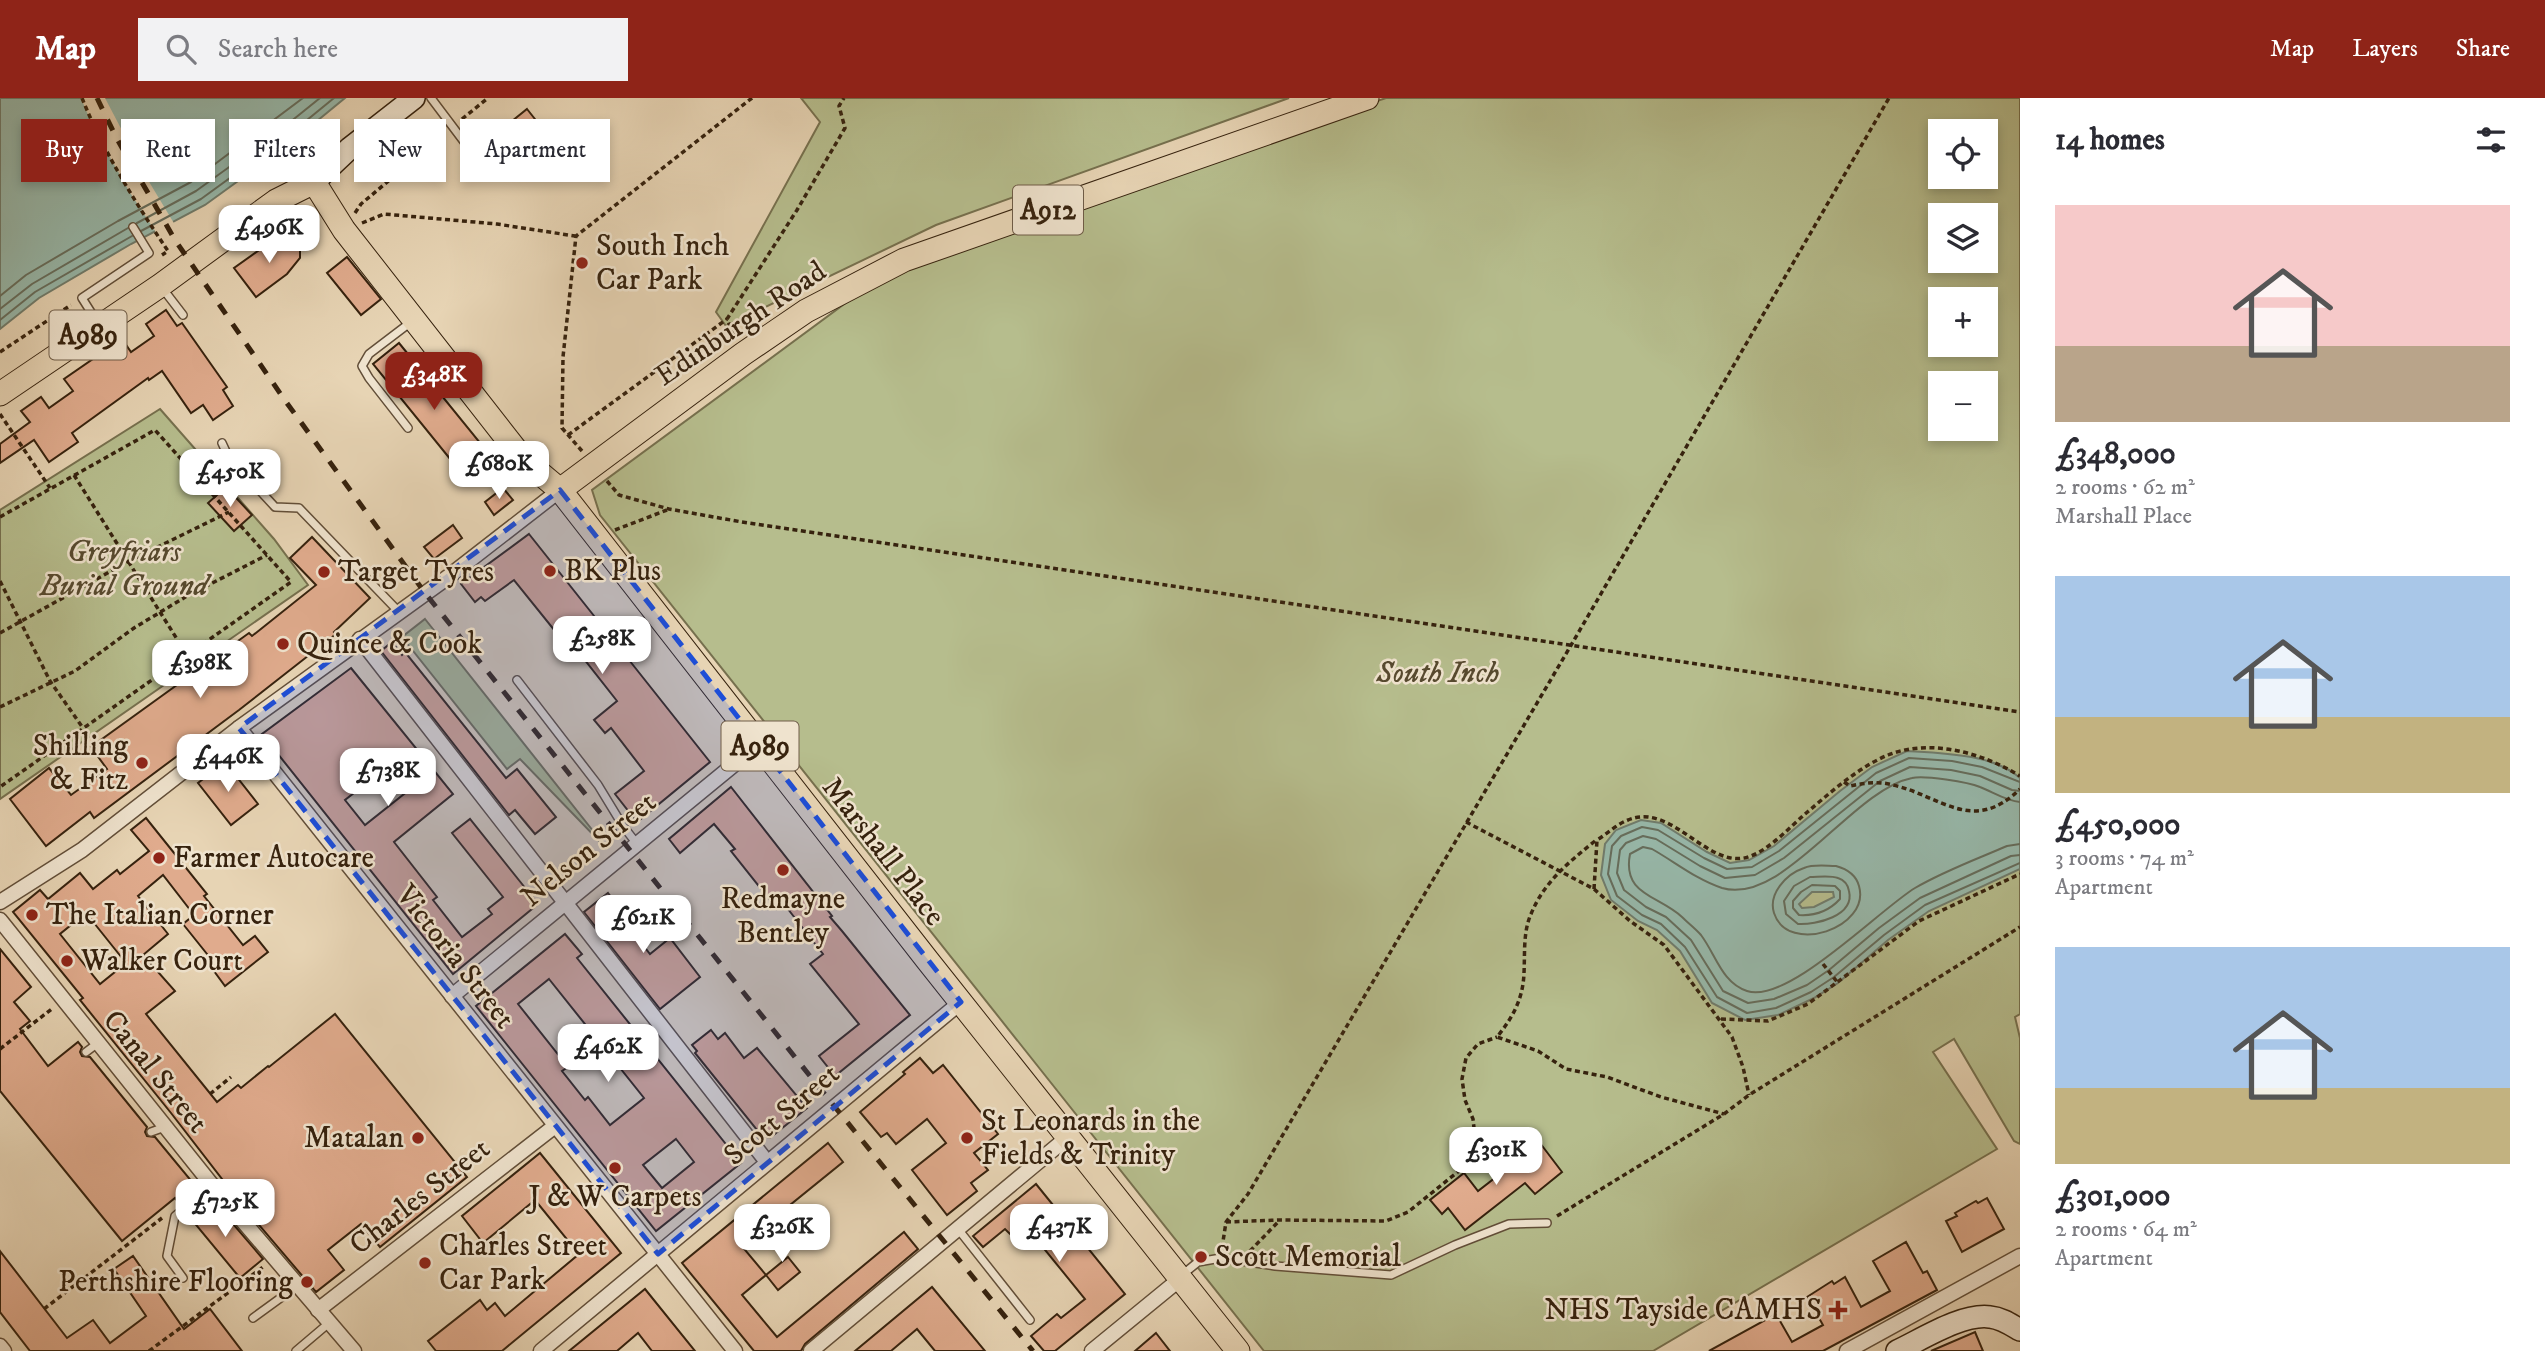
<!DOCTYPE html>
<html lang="en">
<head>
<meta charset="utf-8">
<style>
	body { margin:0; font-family:"IM FELL DW Pica",serif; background:#f2f2f3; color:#2b2b33; height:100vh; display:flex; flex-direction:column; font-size:26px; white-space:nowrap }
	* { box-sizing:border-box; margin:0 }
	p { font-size:23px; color:#7c7c81 }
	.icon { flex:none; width:38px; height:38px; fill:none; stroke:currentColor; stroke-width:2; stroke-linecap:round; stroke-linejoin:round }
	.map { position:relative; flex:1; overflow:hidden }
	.sheet { display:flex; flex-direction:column; background:#fff; width:525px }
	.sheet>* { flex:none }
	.top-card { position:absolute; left:21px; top:21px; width:665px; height:63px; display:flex; gap:14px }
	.tools { position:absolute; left:1928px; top:21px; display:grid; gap:14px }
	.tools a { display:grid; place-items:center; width:70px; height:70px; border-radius:0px; background:#fff; box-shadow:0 4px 10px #0003; font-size:35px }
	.price { position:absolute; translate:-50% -60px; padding:0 16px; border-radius:14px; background:#fff; color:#222; font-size:23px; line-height:46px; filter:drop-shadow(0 2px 4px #0008) }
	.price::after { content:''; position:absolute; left:50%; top:42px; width:21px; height:16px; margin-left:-10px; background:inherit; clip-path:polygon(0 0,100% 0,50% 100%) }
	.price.current { background:#8f2418; color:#fff }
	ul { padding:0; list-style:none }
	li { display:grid; align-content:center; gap:14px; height:371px; padding:0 35px }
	li span { display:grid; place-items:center; height:217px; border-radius:0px; color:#555 }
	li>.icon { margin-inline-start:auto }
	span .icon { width:126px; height:126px; fill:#fffc; stroke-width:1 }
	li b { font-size:30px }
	h2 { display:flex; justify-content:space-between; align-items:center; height:84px; padding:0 35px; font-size:30px }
	.tag { padding:0 24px; border-radius:0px; background:#fff; box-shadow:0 4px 10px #0003; font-size:24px; line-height:63px }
	.tag.current { background:#8f2418; color:#fff }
	header { display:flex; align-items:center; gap:42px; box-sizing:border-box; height:98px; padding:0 35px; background:#8f2418; color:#fff }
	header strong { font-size:33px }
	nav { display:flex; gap:38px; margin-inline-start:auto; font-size:24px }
	.search { width:490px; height:63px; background:#f2f2f3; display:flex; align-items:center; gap:18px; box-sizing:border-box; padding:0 24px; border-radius:0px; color:#7c7c81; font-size:26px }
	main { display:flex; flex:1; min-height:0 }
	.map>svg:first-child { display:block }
	.green { fill:#b6bd8d; stroke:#76704e; stroke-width:2; fill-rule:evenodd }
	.water { fill:#97b8aa; stroke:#707c6c; stroke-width:2; fill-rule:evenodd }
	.pier { fill:#e7d4b4 }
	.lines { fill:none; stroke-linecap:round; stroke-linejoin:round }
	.shore { stroke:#666d5c; stroke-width:2 }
	.building { fill:#e0ab8d; stroke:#36220e; stroke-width:2; fill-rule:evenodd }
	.lane-casing { stroke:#624e38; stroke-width:10 }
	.street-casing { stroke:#624e38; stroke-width:17 }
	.secondary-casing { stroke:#36220e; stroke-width:24 }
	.primary-casing { stroke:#36220e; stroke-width:25 }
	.path { stroke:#36220e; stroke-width:3.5; stroke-dasharray:5 3.5; stroke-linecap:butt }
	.lane { stroke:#efe3ce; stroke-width:7 }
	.street { stroke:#efe3ce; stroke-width:14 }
	.secondary { stroke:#efe3ce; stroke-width:21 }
	.primary { stroke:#e7d4b4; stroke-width:23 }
	.rail { stroke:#36220e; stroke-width:5; stroke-dasharray:12 12; stroke-linecap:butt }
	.marked { fill:#1d4ed8; fill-opacity:0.2; stroke:#1d4ed8; stroke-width:5; stroke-dasharray:14 9; stroke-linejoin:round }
	.poi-dot { fill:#8f2418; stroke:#efe3ce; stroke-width:2.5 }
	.labels { text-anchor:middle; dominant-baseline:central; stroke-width:5; stroke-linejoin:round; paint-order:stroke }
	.shield { fill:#efe3ce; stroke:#6e5c48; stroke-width:2 }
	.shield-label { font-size:28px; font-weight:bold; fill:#36220e }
	.poi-label { font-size:30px; fill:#36220e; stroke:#efe3ce; text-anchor:start }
	.street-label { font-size:30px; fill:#36220e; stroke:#efe3ce }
	.park-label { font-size:30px; font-style:italic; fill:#56492e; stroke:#efe3ce }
</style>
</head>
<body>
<header>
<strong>Map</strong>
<div class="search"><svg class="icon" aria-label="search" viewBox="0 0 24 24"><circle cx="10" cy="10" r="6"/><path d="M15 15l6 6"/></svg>Search here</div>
<nav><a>Map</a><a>Layers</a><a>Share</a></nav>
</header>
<main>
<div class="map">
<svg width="2020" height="1253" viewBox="0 0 2020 1253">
	<rect width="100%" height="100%" fill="#e7d4b4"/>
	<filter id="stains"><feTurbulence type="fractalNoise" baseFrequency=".00286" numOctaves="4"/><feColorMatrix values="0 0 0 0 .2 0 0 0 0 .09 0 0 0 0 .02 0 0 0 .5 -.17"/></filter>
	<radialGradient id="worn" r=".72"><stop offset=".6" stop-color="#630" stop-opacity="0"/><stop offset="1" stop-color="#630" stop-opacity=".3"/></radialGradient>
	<g class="green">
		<polygon points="801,0 1289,0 936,127 726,228 716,214 820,24"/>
		<path d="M1386 0H2020V916L2015 919 2020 940V1046L2014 1043 1954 941 1933 954 1997 1051 1653 1253H1264L600 417 592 392 904 162ZM1941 33H1986V79H1941ZM1941 117H1986V163H1941ZM1941 201H1986V247H1941ZM1941 285H1986V331H1941Z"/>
		<polygon points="160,311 274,441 308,487 0,701 0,412"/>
		<polygon points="425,521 605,748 605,749 520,661 507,671 402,539"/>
	</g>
	<g class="water">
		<polygon points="0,0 345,0 289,46 205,107 131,146 39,200 0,231"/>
		<path d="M1907 653C1941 655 1994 656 2020 680V771L1929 813 1888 842 1838 885 1814 900 1778 917 1745 922 1712 905 1680 853 1657 832 1638 823 1611 802 1601 777 1605 746 1616 732 1641 722 1661 725 1707 754 1730 765 1749 762 1774 748 1840 693 1872 669ZM1812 794H1833L1834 799 1814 809 1802 810 1799 806Z"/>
	</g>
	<polygon class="pier" points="81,0 105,0 148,82 175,127 157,136 129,93 94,31"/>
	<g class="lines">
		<g class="shore">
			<polyline points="137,125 196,93 279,33 320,0"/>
			<polyline points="141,133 201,101 285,40 334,0"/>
			<polyline points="0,198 26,177 118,123 191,84 303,0"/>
			<polyline points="0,211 32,186 128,130"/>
			<polyline points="0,222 35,194 132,138"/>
			<polyline points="2020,684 1982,669 1952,663 1909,660 1876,675 1779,753 1752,769 1727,771 1704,760 1658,732 1642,729 1621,738 1612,748 1608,776 1617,798 1642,817 1661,826 1685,849 1717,899 1747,915 1776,910 1811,894 1834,879 1884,837 1925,807 2020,765"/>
			<polyline points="2020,693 2012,692 1980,678 1951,672 1910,669 1880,683 1784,760 1755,777 1725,780 1700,768 1656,741 1643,738 1626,745 1620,752 1617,775 1624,792 1646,809 1666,819 1691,842 1723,893 1748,905 1774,901 1807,887 1829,872 1879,830 1920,800 2011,758 2020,757"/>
			<path d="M2020 704C2006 703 1993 694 1980 689 1968 684 1924 677 1912 680 1852 692 1783 808 1722 790 1697 782 1675 764 1652 751L1643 749 1630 756C1622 797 1658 797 1682 819 1688 825 1696 831 1701 837 1716 857 1722 885 1747 893 1787 907 1880 811 1915 790 1944 773 1977 761 2007 748L2020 746"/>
			<path d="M1836 768C1847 771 1856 777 1859 788 1871 830 1788 858 1774 815 1768 796 1786 776 1804 770 1813 766 1826 768 1836 768Z"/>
			<path d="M1810 779C1818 779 1830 777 1838 780 1844 782 1848 787 1849 793 1855 818 1816 827 1798 826L1786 816 1784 803 1794 788Z"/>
			<path d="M1812 787 1835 788 1840 793V801C1829 813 1815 818 1799 817L1793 810V803L1801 794Z"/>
		</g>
	</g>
	<g class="building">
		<polygon points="527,11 542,30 511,54 496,36"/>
		<polygon points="284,138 292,142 300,151 300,160 287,176 256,199 234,170 276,140"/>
		<polygon points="347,159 381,201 361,217 327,175"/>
		<polygon points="166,212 177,228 182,225 227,289 223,292 233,308 213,322 203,307 191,315 162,273 149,282 148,280 72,335 78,344 49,364 34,342 0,365 0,346 30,324 21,313 41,299 49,310 73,293 64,281 122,241 131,254 154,238 146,226"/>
		<polygon points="399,245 494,362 468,383 373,266"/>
		<polygon points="226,389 252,417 234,433 208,405"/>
		<polygon points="503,390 513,402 494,417 485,404"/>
		<polygon points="453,427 462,440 434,461 424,449"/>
		<polygon points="529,436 710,664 637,724 615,696 644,673 611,630 605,635 594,622 617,603 580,556 576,559 514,482 485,503 481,499 475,504 461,486"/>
		<polygon points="312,439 370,500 334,534 336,536 239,612 94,720 90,714 46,748 10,701 49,670 71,697 107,671 91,649 249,535 252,538 316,487 290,460"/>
		<polygon points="392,544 402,557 405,554 506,680 517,671 556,719 535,736 515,712 509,717 381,553"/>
		<path d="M351 570 453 696 394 744 437 799 433 802 462 839 492 816 488 811 503 799 452 735 470 721 538 806 453 876 262 636ZM390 667 409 692 365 727 345 702Z"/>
		<polygon points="225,664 258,706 231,727 198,685"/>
		<polygon points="731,689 832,818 830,819 842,833 910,917 835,978 819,958 859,926 810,866 823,856 784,806 777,811 731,753 735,751 714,726 680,755 669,741"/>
		<path d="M146 720 207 796 204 798 243 847 255 838 268 854 225 888 211 869 215 866 183 826 194 817 163 777 138 798 168 836 143 857 175 893 146 916 217 1004 238 987 241 990 268 968 269 969 335 916 467 1079 380 1149 361 1126 328 1152 344 1172 316 1194 243 1108 171 1015 80 902 83 900 13 814 40 792 48 801 80 775 93 791 117 772 120 776 149 753 131 732ZM86 815 126 865 100 886 60 836Z"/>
		<polygon points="608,795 626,818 622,820 650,856 670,840 700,879 660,911 584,814"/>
		<path d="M565 836 582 856 577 860 741 1065 656 1133 476 908ZM549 881 644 1000 610 1027 588 999 585 1002 562 973 568 969 518 906ZM676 1041 694 1064 662 1090 643 1067Z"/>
		<polygon points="0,851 31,889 14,904 30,923 20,931 48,968 78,944 82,949 80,954 82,958 90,959 147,1029 145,1034 147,1038 155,1039 198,1091 180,1106 175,1100 122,1143 0,993"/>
		<polygon points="711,932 718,941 725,935 744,960 757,950 807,1010 770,1040 761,1037 695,955 697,953 692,947"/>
		<polygon points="920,960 933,975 943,967 998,1036 974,1055 988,1072 971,1085 977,1093 947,1117 912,1072 946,1045 927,1021 896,1046 887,1035 881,1039 860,1014 905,976 903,974"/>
		<polygon points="828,1045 843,1064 779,1116 799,1140 784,1152 763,1128 740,1146 766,1177 742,1197 777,1239 904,1134 918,1151 805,1246 801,1253 754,1253 682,1165"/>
		<polygon points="1540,1045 1562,1074 1535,1096 1525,1085 1465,1132 1448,1110 1442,1116 1430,1102 1464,1075 1478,1093"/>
		<polygon points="540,1055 621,1155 502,1253 436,1253 428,1243 480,1202 487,1212 495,1205 505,1218 579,1156 535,1102 483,1145 462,1118"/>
		<polygon points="1036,1086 1125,1196 1055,1253 1044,1253 1031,1238 1057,1216 1061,1220 1085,1201 1024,1126 1011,1137 1005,1131 983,1149 973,1138"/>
		<polygon points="1987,1100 2004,1131 1962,1154 1946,1123 1957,1118 1955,1115 1976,1103 1978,1105"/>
		<polygon points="205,1101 224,1123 228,1120 263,1161 240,1180 187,1116"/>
		<polygon points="1906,1144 1923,1175 1927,1173 1937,1192 1823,1253 1709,1253 1776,1216 1792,1244 1823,1227 1807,1199 1832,1183 1834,1186 1845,1179 1861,1209 1890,1193 1873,1163"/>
		<polygon points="0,1153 67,1240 93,1222 110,1245 146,1218 114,1171 133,1158 184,1231 210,1211 242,1253 30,1253 0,1214"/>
		<polygon points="788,1159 800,1174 778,1192 766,1177"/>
		<polygon points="932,1189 985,1253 935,1253 917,1231 891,1253 855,1253"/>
		<polygon points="645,1191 695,1253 652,1253 638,1235 617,1253 569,1253"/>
		<polygon points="1975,1234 1983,1253 1931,1253"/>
		<polygon points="1156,1235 1170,1253 1135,1253"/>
	</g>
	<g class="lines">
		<g class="lane-casing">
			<g id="lane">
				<polyline points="431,0 474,57"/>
				<polyline points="163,191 183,217"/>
				<polyline points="99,227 82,200 149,155 133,129"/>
				<polyline points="408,330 369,280 362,268 369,256 411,224"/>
				<polyline points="222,345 228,358 275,409 299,410 399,514"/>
				<polyline points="517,582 598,687 623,728 637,746"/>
				<polyline points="86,954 98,945"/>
				<polyline points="151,1034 165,1029"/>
				<polyline points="958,1131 1030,1222"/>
				<polyline points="1182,1177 1198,1164 1221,1160 1275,1168 1391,1177 1455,1147 1509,1126 1547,1125"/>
				<polyline points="183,1180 167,1158 175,1118 212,1087"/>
				<polyline points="253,1220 297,1188"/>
				<polyline points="296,1253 329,1225"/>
			</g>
		</g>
		<g class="street-casing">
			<g id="street">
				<polyline points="360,541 767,1064"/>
				<polyline points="239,630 735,1253"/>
				<polyline points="0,804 82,752 239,630 448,479 560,392"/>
				<polyline points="0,822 212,1087 354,1253"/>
				<polyline points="452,898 759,646"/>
				<polyline points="318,1212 555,1028"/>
				<polyline points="0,1248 4,1253"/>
				<polyline points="541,1253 961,904"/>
				<polyline points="811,1253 1068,1039"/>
				<polyline points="1092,1253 1180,1181"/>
				<polyline points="1847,1253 2020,1158"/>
			</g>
		</g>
		<g class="secondary-casing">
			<g id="secondary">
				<polyline points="314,84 350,50 414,0"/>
				<path d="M1897 1253C1921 1242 1962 1215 1990 1219 2001 1220 2010 1226 2020 1232"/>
			</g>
		</g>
		<g class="primary-casing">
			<g id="primary">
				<polyline points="0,296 161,187 276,103 314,84 344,132 523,361 560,392 928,863 1238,1253"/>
				<polyline points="560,392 743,256 806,213 904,162 1367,0"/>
			</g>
		</g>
		<g class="path">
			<path d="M82 0C104 55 135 104 168 153L162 157"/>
			<polyline points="462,21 488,0"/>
			<polyline points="355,115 361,106 443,37"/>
			<polyline points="362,125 384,116 497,126 575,138"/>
			<polyline points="734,237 727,221 797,112 845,30 839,8 844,0"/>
			<polyline points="0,254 71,207"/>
			<polyline points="0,316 50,390"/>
			<polyline points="568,337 727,221"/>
			<polyline points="582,353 562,330 563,259 576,138 752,0"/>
			<polyline points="74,377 187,557"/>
			<polyline points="607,383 619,397 669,411 742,424 2020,614"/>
			<polyline points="0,419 155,332 291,484 0,689"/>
			<polyline points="615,432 667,412"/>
			<polyline points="0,483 50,583 83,630"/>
			<polyline points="0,535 129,463 229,414"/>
			<polyline points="0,609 75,573 134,530 187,498 267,457"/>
			<path d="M1844 684 1850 688C1864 685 1879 683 1893 687 1941 698 1973 737 2020 691"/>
			<polyline points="1466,724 1594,791 1630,823 1664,847 1732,939 1743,969 1749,997"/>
			<path d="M1595 743C1569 764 1544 784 1531 816 1523 834 1525 855 1524 875 1523 901 1513 919 1497 939L1538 953 1566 971 1607 979 1661 999 1724 1016"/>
			<path d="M1594 791 1597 742C1607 736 1617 726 1628 722 1673 703 1709 775 1751 758 1771 750 1789 730 1805 716 1830 695 1857 670 1888 657 1930 640 1983 655 2020 678"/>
			<polyline points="1823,866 1838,885"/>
			<polyline points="1721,921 1768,923 1808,906 1919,823 2020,776"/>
			<polyline points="0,951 53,910"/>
			<polyline points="210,996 231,979"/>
			<polyline points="1557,1118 1724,1016 1749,997 2020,829"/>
			<polyline points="1226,1124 1280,1122 1386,1123 1408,1114 1470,1064 1476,1048 1473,1021 1465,1002 1462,981 1466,960 1478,946 1497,939"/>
			<polyline points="1222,1150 1226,1124 1248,1096 1570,549 1889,0"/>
			<polyline points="1250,1153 1279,1123"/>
			<polyline points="44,1211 162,1120"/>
			<polyline points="149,1253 263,1169"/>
		</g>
		<use href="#lane" class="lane"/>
		<use href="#street" class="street"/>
		<use href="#secondary" class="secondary"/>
		<use href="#primary" class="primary"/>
		<polyline class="rail" points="97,0 117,41 175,142 284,301 425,495 822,993 1033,1253"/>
	</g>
	<path class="marked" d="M560 392 961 904 658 1156 239 630Z"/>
	<g class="poi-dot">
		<circle cx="582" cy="165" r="7"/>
		<circle cx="550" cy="473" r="7"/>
		<circle cx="324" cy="474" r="7"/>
		<circle cx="283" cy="546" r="7"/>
		<circle cx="142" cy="665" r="7"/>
		<circle cx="159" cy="760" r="7"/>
		<circle cx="783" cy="772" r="7"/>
		<circle cx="32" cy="817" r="7"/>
		<circle cx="67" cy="863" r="7"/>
		<circle cx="418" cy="1040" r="7"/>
		<circle cx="967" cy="1040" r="7"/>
		<circle cx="615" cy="1070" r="7"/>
		<circle cx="1201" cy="1159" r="7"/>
		<circle cx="425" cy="1165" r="7"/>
		<circle cx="307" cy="1184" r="7"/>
		<path d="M1834.5 1201.5h7v7h7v7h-7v7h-7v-7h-7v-7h7z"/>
	</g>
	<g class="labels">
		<g class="shield">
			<rect x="1013" y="87.5" width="70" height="49" rx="5"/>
			<rect x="49.5" y="212.5" width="77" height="49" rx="5"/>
			<rect x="721.5" y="623.5" width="77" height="49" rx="5"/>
		</g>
		<g class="shield-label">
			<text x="1048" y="112">A912</text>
			<text x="88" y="237">A989</text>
			<text x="760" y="648">A989</text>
		</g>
		<g class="poi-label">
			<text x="596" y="148">South Inch<tspan x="596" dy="34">Car Park</tspan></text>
			<text x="564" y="473">BK Plus</text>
			<text x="338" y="474">Target Tyres</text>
			<text x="297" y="546">Quince &amp; Cook</text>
			<text x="128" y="648" text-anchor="end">Shilling<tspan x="128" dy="34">&amp; Fitz</tspan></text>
			<text x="173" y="760">Farmer Autocare</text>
			<text x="783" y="801" text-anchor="middle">Redmayne<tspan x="783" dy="34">Bentley</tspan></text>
			<text x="46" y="817">The Italian Corner</text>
			<text x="81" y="863">Walker Court</text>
			<text x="981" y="1023">St Leonards in the<tspan x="981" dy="34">Fields &amp; Trinity</tspan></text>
			<text x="404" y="1040" text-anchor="end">Matalan</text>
			<text x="615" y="1099" text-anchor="middle">J &amp; W Carpets</text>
			<text x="439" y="1148">Charles Street<tspan x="439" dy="34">Car Park</tspan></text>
			<text x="1215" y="1159">Scott Memorial</text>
			<text x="293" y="1184" text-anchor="end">Perthshire Flooring</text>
			<text x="1822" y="1212" text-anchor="end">NHS Tayside CAMHS</text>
		</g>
		<g class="street-label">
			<text transform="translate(741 226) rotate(-34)">Edinburgh Road</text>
			<text transform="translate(589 752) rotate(-39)">Nelson Street</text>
			<text transform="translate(883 754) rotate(52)">Marshall Place</text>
			<text transform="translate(455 859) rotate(52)">Victoria Street</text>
			<text transform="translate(155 974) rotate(51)">Canal Street</text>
			<text transform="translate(782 1017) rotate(-40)">Scott Street</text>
			<text transform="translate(420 1099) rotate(-38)">Charles Street</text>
		</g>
		<g class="park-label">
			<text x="124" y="454">Greyfriars<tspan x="124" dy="34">Burial Ground</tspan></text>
			<text x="1438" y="575">South Inch</text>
		</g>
	</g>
	<rect width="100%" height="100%" filter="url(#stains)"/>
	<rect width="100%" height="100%" fill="url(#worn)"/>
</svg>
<div class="tools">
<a><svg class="icon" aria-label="locate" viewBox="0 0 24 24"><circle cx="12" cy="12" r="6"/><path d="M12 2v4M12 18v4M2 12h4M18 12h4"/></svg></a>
<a><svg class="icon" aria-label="layers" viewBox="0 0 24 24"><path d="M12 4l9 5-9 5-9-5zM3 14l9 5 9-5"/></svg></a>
<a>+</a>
<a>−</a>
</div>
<b class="price" style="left:269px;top:167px">£496K</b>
<b class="price current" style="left:434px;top:314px">£348K</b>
<b class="price" style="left:499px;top:403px">£680K</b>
<b class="price" style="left:230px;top:411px">£450K</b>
<b class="price" style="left:602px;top:578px">£258K</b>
<b class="price" style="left:200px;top:602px">£398K</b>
<b class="price" style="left:228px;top:696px">£446K</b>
<b class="price" style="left:388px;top:710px">£738K</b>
<b class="price" style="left:643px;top:857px">£621K</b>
<b class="price" style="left:608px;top:986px">£462K</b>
<b class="price" style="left:1496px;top:1089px">£301K</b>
<b class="price" style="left:225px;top:1141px">£725K</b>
<b class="price" style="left:782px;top:1166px">£326K</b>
<b class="price" style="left:1059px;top:1166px">£437K</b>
<div class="top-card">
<a class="tag current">Buy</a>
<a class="tag">Rent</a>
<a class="tag">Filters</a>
<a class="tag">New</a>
<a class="tag">Apartment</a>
</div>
</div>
<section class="sheet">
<h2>14 homes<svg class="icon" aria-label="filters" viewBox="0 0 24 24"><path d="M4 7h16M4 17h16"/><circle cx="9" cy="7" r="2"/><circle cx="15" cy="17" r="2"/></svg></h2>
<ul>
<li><span style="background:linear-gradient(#f6c9c9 65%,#b9a48a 0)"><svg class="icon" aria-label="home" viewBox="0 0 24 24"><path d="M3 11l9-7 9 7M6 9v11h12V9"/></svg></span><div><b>£348,000</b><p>2 rooms · 62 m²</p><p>Marshall Place</p></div></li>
<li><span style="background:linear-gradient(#a9c7e8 65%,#c2b280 0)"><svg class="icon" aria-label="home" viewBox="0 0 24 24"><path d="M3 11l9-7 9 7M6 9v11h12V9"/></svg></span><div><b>£450,000</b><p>3 rooms · 74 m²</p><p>Apartment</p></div></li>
<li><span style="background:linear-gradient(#a9c7e8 65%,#c2b280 0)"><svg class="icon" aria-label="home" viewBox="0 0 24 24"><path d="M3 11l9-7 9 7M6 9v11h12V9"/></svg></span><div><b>£301,000</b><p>2 rooms · 64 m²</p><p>Apartment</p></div></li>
</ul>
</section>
</main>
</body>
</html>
